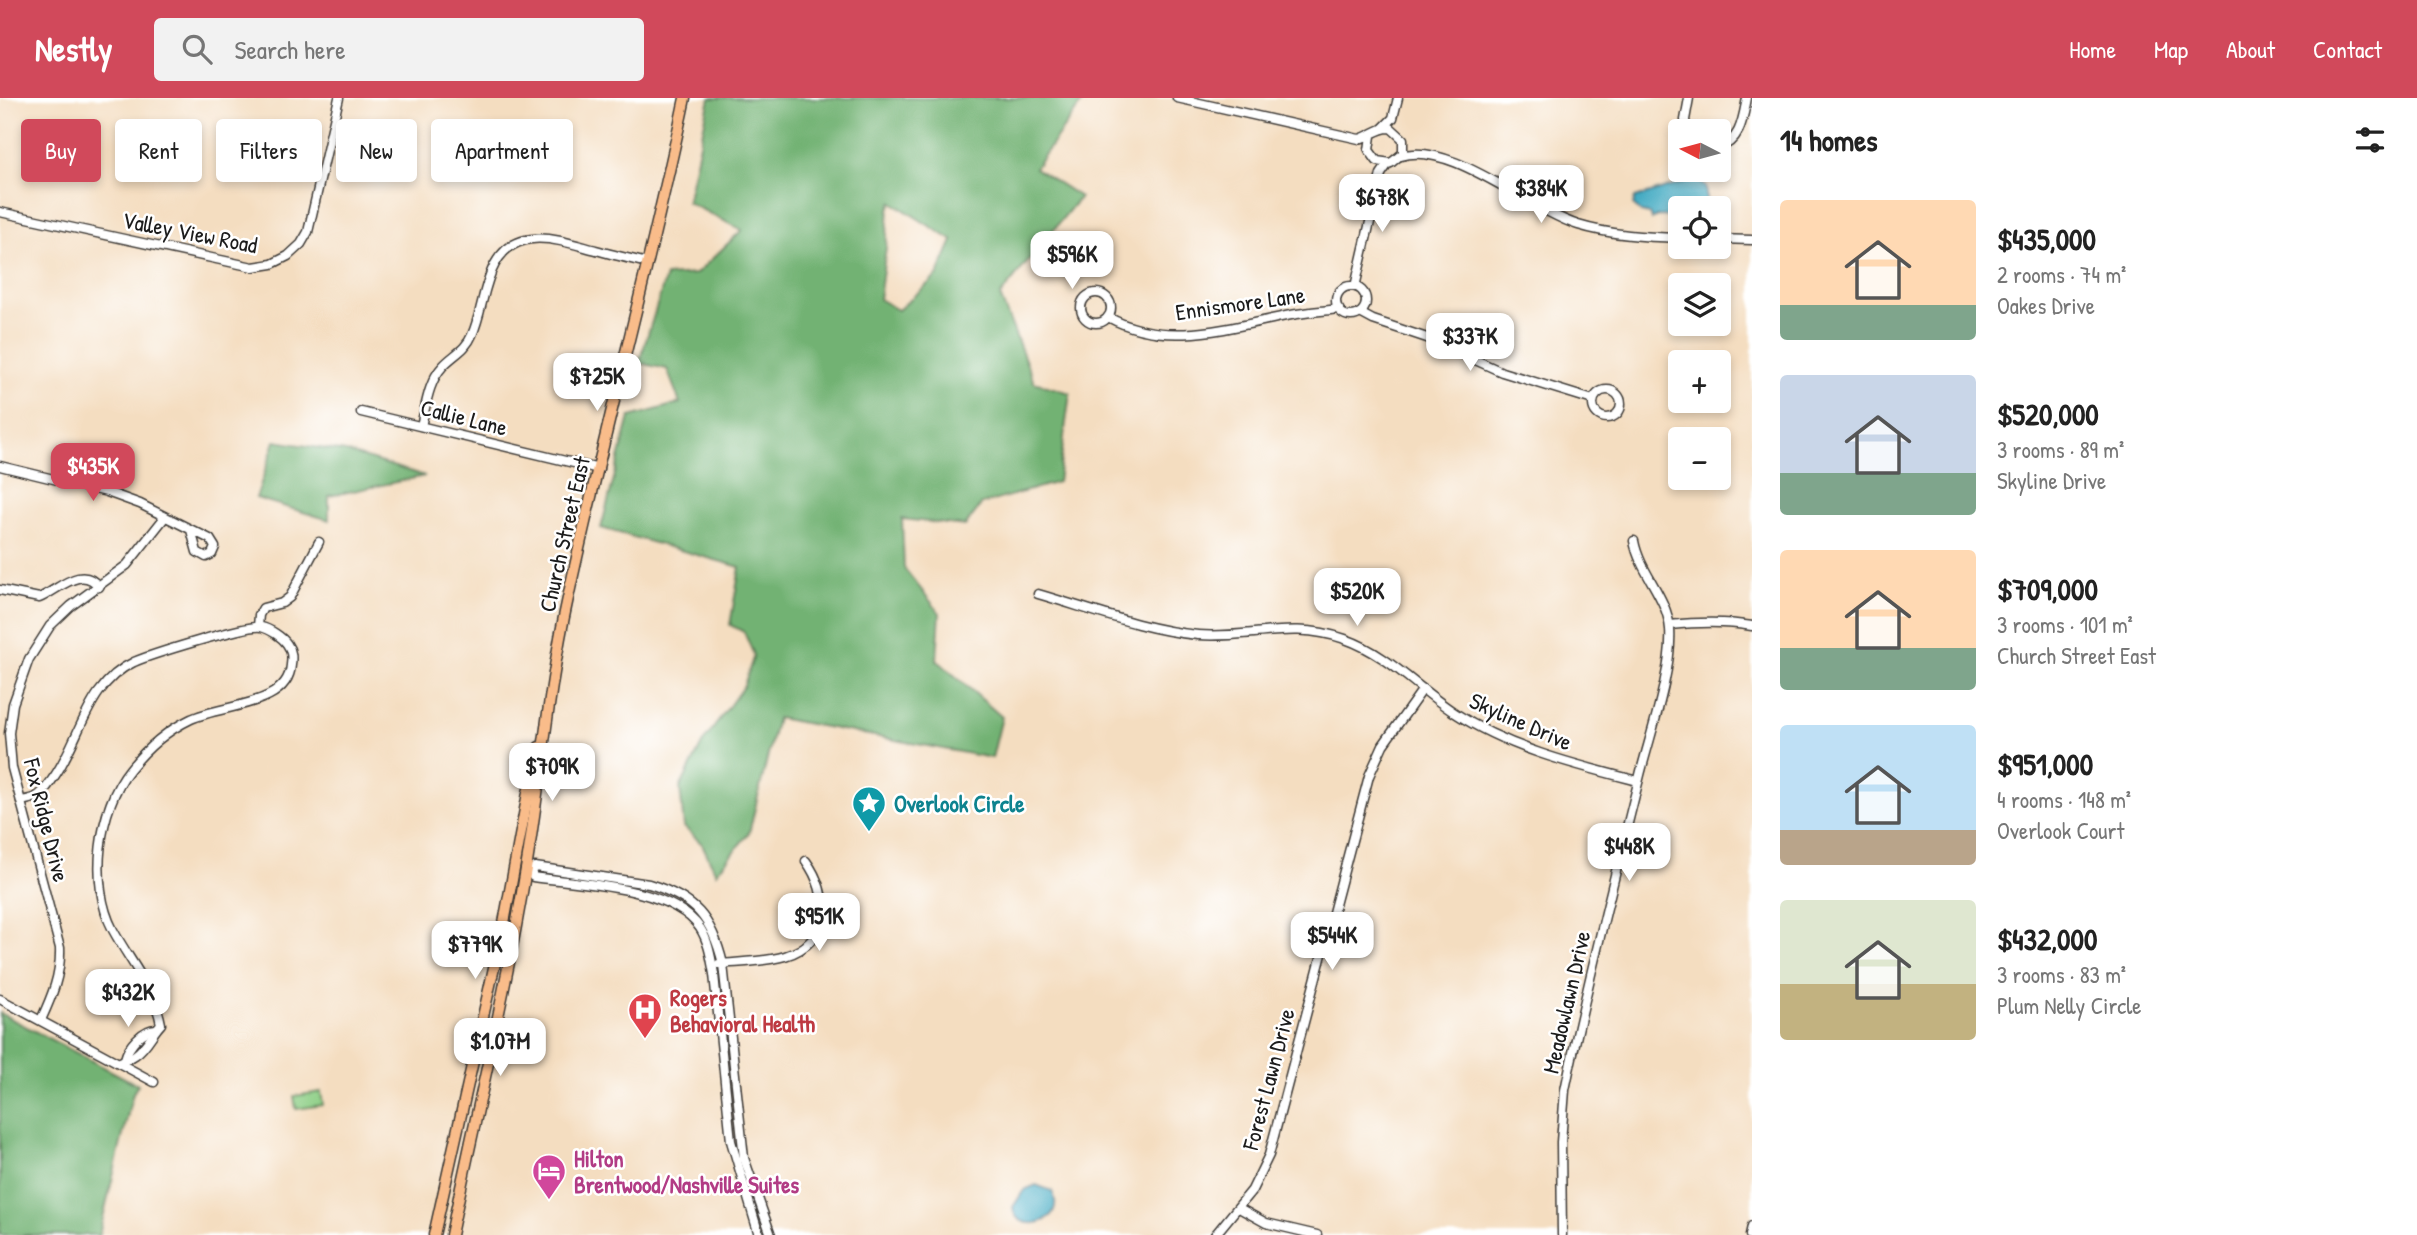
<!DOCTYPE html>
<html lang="en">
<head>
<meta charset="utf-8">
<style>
	body { margin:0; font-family:"Patrick Hand",sans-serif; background:#f2f2f2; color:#222; height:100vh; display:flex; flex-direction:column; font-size:26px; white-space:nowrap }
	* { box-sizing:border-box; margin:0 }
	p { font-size:23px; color:#767676 }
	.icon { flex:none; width:38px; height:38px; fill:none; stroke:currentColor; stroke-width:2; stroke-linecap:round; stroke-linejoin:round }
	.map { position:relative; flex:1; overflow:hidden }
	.drawer { display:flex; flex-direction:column; background:#fff; width:665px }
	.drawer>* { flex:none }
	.hud { position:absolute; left:21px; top:21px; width:665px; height:63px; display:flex; gap:14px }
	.needle { width:46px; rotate:276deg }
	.controls { position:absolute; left:1668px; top:21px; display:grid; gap:14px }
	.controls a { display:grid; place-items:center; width:63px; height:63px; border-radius:7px; background:#fff; box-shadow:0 4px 10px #0003; font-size:35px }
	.price { position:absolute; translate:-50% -60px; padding:0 16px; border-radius:14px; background:#fff; color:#222; font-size:23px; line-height:46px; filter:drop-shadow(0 2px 4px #0008) }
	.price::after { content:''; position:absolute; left:50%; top:42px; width:21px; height:16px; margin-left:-10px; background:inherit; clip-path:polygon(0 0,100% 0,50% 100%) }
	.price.selected { background:#d1495b; color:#fff }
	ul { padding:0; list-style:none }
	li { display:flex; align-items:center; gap:21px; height:175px; padding:0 28px }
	li span { display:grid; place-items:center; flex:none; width:196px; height:140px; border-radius:7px; color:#555 }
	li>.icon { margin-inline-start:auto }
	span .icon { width:84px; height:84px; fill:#fffc; stroke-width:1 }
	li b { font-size:30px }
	h2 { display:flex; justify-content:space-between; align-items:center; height:84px; padding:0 28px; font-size:30px }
	.chip { padding:0 24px; border-radius:7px; background:#fff; box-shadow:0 4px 10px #0003; font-size:24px; line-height:63px }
	.chip.selected { background:#d1495b; color:#fff }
	header { display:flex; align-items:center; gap:42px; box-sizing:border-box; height:98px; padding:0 35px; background:#d1495b; color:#fff }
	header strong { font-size:33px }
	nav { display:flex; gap:38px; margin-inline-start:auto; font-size:24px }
	.search { width:490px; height:63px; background:#f2f2f2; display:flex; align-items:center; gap:18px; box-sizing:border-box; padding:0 24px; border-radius:7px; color:#767676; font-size:26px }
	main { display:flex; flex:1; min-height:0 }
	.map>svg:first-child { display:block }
	.green { fill:#8ecf86; stroke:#557651; stroke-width:2 }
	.forest { fill:#72b273; stroke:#476748; stroke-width:2; fill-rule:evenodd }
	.water { fill:#44abc3; stroke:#306470; stroke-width:2 }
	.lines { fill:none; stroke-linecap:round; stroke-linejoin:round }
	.minor-casing { stroke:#3c3935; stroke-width:11 }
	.major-casing { stroke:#3c3935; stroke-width:13 }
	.minor { stroke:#fff; stroke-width:8 }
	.major { stroke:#f9bc8a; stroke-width:10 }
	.labels { text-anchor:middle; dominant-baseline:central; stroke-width:5; stroke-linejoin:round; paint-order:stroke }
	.street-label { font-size:23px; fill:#1c1c1c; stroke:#fff }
	.culture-label { font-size:23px; font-weight:bold; fill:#0d838f; stroke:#fff; text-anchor:start }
	.health-label { font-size:23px; font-weight:bold; fill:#be3a42; stroke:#fff; text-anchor:start }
	.hotel-label { font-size:23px; font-weight:bold; fill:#b23c85; stroke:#fff; text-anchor:start }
</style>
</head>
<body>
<header>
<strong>Nestly</strong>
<div class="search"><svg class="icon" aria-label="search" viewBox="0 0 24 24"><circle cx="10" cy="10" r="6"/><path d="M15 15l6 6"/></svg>Search here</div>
<nav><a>Home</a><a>Map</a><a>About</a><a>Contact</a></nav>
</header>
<main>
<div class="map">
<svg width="1752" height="1137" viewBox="0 0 1752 1137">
	<rect width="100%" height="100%" fill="#fff"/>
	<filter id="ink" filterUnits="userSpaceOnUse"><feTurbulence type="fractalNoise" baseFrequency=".0143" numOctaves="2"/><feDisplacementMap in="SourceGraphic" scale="14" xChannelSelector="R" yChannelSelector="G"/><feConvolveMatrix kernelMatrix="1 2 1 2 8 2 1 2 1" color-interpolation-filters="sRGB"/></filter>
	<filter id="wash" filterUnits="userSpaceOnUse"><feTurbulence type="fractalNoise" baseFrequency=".00686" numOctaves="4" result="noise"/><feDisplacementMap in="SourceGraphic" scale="28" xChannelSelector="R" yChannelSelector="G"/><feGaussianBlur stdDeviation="1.57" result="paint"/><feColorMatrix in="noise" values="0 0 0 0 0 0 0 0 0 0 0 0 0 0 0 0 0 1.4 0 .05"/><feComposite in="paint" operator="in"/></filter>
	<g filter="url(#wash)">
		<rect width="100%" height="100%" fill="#f4ddc0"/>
		<polygon class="green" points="321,994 323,1007 296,1011 294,998"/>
		<g class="forest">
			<path d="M710 0H1085L1035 70 1080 99 1000 198 1034 284 1070 295 1058 384 982 406 965 428 902 421 904 470 940 515 937 562 1002 619 992 660 777 620 749 735 716 775 702 746 684 729 680 690 702 646 744 587 754 557 744 534 730 527 740 469 601 430 630 319 680 305 667 271 639 265 666 178 696 176 742 132 687 104ZM892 104 953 143 938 177 898 212 879 201 886 150 889 111Z"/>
			<polygon points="275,343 346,354 425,378 329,398 329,422 256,400"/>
			<polygon points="0,915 138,987 133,995 99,1137 0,1137"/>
		</g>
		<g class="water">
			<polygon points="1691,82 1698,83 1706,89 1706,105 1704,110 1680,110 1680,119 1657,118 1652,122 1649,116 1641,114 1633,107 1635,100"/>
			<path d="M1036 1087 1052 1093C1069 1127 1014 1137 1013 1109L1024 1092Z"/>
		</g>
	</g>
	<g filter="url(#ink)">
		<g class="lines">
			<g class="minor-casing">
				<g id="minor">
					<path d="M1177 0 1359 41C1371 38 1379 29 1391 30L1403 41V55L1391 65 1377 63 1369 52 1371 38"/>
					<polyline points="1383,30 1393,20 1398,0"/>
					<polyline points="1687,33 1685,22 1689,0"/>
					<path d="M1718 50C1741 43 1743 20 1747 0"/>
					<path d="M1401 58C1450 42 1528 111 1578 127 1611 137 1646 139 1680 140"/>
					<polyline points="0,114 253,169 272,166 288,158 301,146 308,134 339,0"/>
					<polyline points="1718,141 1752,142"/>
					<circle cx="1351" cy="203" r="15"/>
					<polyline points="1355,189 1381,76 1388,66"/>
					<circle cx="1096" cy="210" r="15"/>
					<polyline points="1360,215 1373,222 1427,240 1502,274 1593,302"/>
					<path d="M1108 219C1166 251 1230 229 1291 217 1307 214 1323 213 1339 211"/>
					<circle cx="1607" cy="306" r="14"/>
					<polyline points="361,314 599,371"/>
					<path d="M421 328C426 308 428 284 443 268 453 257 466 252 472 237 482 215 483 187 495 166 517 126 561 143 596 152 613 157 631 161 648 165"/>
					<polyline points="0,368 107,394 140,406 210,441 215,449 212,456 206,459 197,454 191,432"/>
					<path d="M0 492 39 500C57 493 82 465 99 489"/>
					<path d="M1038 496C1090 511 1144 532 1198 537 1250 541 1292 522 1345 541 1388 556 1418 591 1455 615 1510 651 1576 667 1638 683"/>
					<path d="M1670 527C1698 524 1724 523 1752 528"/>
					<polyline points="258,528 259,517 263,510 282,505 290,499 319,444"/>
					<path d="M21 703C26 702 32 701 36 699 44 695 49 686 54 679 81 640 87 586 134 564 150 557 248 526 261 529 270 531 282 539 287 546 292 553 292 559 291 567 288 609 222 606 191 621 168 632 146 651 130 671 98 710 89 787 113 832 129 862 155 892 161 926 152 935 147 949 135 957 130 961 124 961 119 965"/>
					<path d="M526 772 531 773 533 779C581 786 671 788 700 830 709 844 711 860 714 876L731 1043 759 1137"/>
					<path d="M531 773 535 769 649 786C695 800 712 820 723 866L744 1060 771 1137"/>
					<path d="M719 866C740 864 765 864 785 858 832 844 830 796 806 763"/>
					<polyline points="0,901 154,984"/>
					<path d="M41 922C52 898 61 877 60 850L12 670 9 635 13 606 29 561 50 528 71 508 127 467 165 419"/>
					<path d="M125 961C128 948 143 931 156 931"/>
					<polyline points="1239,1110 1266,1125 1317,1137"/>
					<polyline points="1215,1137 1252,1092 1269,1057 1369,678 1383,647 1423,591"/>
					<path d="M1562 1137 1561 1044 1565 992C1587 886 1614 781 1640 677 1650 637 1673 571 1670 531 1667 498 1640 475 1634 443"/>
					<polyline points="1750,1137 1752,1128"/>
				</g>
			</g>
			<g class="major-casing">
				<g id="major">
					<polyline points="434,1137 504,825 528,695 539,649"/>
					<path d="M451 1137C476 1015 506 894 526 771 541 681 548 590 568 500 604 333 650 168 685 0"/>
				</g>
			</g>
			<use href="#minor" class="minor"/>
			<use href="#major" class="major"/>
		</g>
	</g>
	<defs>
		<g id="sight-pin" transform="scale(1.75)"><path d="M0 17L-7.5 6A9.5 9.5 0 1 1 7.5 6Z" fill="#0f9aa8" stroke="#fff"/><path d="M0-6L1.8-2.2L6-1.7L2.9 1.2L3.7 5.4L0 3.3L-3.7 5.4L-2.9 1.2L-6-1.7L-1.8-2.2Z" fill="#fff"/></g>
		<g id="hospital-pin" transform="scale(1.75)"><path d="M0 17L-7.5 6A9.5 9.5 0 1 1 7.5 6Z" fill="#e0444e" stroke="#fff"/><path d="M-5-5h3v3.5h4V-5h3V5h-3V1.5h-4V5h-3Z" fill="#fff"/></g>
		<g id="hotel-pin" transform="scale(1.75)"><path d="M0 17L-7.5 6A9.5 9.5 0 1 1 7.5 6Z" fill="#d1479c" stroke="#fff"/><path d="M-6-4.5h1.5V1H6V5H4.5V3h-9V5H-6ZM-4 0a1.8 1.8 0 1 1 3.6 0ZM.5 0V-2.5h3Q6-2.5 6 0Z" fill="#fff"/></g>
	</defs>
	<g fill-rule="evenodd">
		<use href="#sight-pin" x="869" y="705"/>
		<use href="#hospital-pin" x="645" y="912"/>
		<use href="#hotel-pin" x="549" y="1073"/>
	</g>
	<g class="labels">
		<g class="street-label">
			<text transform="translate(190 134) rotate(11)">Valley View Road</text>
			<text transform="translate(1240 205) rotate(-8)">Ennismore Lane</text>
			<text transform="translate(464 319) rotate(14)">Callie Lane</text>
			<text transform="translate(564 436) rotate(-77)">Church Street East</text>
			<text transform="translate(1521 623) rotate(24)">Skyline Drive</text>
			<text transform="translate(47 722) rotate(76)">Fox Ridge Drive</text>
			<text transform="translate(1566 904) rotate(-77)">Meadowlawn Drive</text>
			<text transform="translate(1268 981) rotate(-75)">Forest Lawn Drive</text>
		</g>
		<g class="culture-label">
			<text x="894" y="705">Overlook Circle</text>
		</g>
		<g class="health-label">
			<text x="670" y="899">Rogers<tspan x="670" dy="26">Behavioral Health</tspan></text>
		</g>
		<g class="hotel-label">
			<text x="574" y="1060">Hilton<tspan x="574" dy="26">Brentwood/Nashville Suites</tspan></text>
		</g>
	</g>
</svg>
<div class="controls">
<a><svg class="needle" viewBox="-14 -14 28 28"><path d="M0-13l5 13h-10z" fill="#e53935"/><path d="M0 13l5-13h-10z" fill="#767676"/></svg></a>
<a><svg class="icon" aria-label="locate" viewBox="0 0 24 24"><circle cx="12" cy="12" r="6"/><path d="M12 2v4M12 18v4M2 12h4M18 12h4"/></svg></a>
<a><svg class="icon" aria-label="layers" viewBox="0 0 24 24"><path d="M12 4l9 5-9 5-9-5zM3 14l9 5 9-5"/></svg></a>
<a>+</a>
<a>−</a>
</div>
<b class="price" style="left:1541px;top:127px">$384K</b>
<b class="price" style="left:1382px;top:136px">$678K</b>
<b class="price" style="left:1072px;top:193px">$596K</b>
<b class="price" style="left:1470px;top:275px">$337K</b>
<b class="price" style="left:597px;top:315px">$725K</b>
<b class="price selected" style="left:93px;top:405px">$435K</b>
<b class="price" style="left:1357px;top:530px">$520K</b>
<b class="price" style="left:552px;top:705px">$709K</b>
<b class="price" style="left:1629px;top:785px">$448K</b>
<b class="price" style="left:819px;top:855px">$951K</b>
<b class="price" style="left:1332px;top:874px">$544K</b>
<b class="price" style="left:475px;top:883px">$779K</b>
<b class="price" style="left:128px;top:931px">$432K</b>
<b class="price" style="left:500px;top:980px">$1.07M</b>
<div class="hud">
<a class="chip selected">Buy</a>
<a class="chip">Rent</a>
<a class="chip">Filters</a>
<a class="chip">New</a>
<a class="chip">Apartment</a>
</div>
</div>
<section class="drawer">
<h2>14 homes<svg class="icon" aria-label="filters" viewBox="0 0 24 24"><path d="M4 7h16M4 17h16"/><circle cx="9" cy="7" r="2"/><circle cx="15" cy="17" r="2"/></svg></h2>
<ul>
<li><span style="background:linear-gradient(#ffd9b3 75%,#7fa58c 0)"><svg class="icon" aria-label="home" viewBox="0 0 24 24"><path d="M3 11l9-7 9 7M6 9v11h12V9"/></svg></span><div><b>$435,000</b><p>2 rooms · 74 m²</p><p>Oakes Drive</p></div></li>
<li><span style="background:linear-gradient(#c9d6e8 70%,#7fa58c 0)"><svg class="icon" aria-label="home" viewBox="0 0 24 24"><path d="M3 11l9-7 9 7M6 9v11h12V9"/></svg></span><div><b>$520,000</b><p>3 rooms · 89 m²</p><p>Skyline Drive</p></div></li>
<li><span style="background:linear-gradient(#ffd9b3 70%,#7fa58c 0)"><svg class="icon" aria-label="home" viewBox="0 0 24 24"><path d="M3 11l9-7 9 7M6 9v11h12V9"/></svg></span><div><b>$709,000</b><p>3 rooms · 101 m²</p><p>Church Street East</p></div></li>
<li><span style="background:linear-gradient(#bfe0f5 75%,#b9a48a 0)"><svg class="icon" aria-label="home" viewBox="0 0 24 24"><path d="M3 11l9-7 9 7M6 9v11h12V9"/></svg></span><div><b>$951,000</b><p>4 rooms · 148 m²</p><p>Overlook Court</p></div></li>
<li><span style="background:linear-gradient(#dfe7d0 60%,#c2b280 0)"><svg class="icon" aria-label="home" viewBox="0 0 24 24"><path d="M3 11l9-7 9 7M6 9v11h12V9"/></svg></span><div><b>$432,000</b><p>3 rooms · 83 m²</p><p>Plum Nelly Circle</p></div></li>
</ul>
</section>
</main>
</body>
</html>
